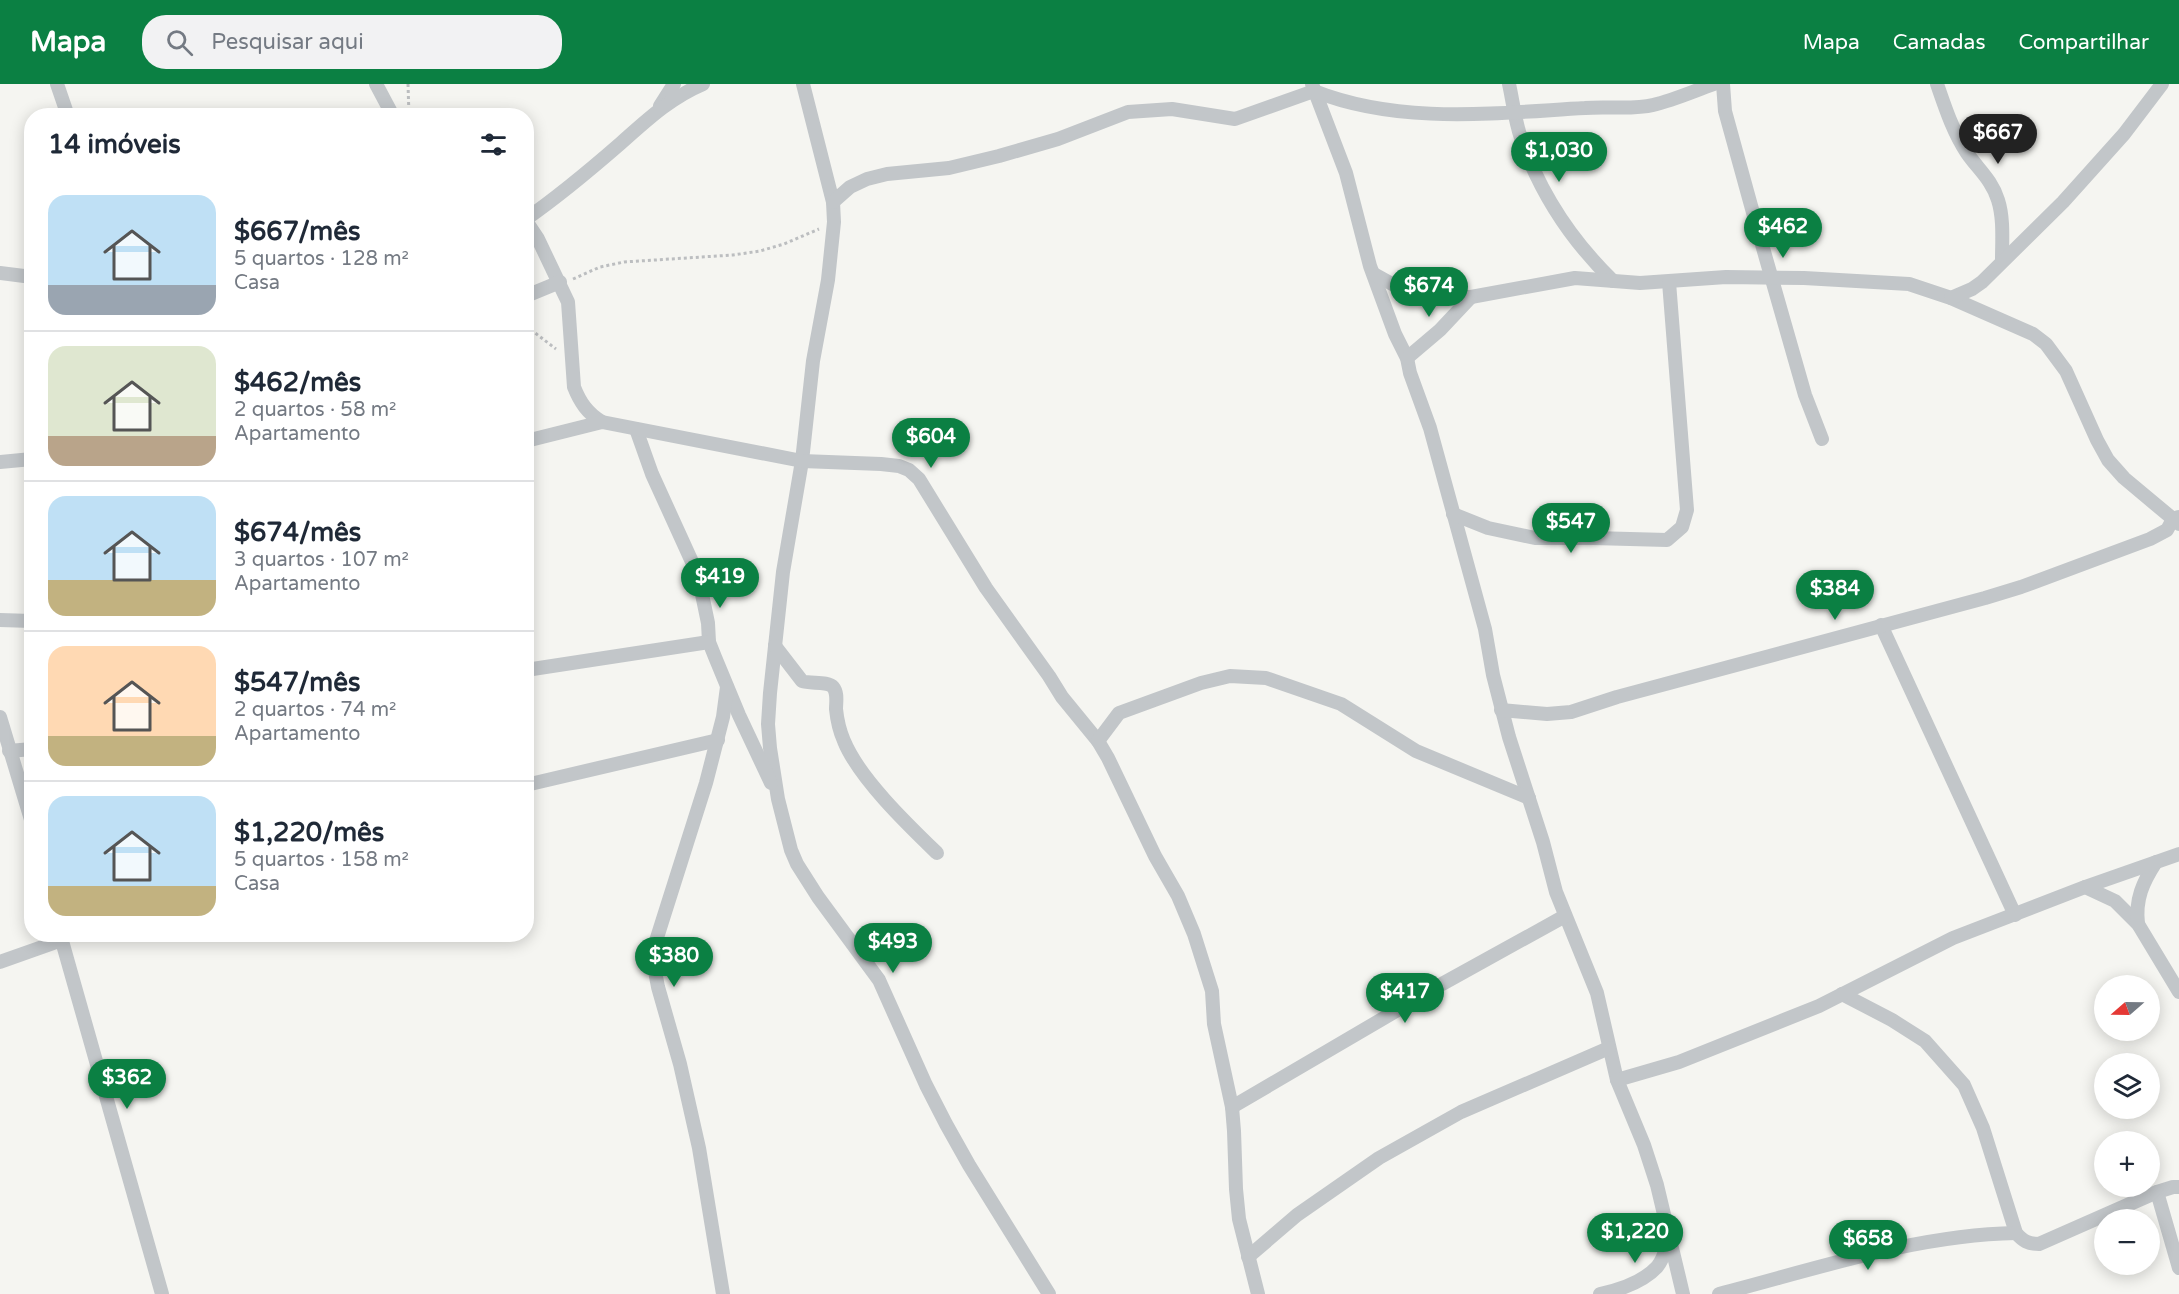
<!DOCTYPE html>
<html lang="pt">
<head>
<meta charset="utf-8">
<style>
	body { margin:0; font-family:"Varela Round",sans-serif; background:#f2f2f3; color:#1f2937; height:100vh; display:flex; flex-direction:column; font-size:22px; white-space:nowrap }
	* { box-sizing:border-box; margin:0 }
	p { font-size:20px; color:#747a83 }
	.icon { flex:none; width:33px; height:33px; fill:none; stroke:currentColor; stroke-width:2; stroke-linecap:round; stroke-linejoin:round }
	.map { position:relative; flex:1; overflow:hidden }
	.sheet { position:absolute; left:24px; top:24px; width:510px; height:834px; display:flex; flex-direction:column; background:#fff; border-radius:24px; box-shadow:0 3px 15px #0003 }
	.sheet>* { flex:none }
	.needle { width:39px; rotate:250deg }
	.tools { position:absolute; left:2094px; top:891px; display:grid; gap:12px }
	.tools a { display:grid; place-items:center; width:66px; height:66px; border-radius:50%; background:#fff; box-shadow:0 3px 15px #0003; font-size:30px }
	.price { position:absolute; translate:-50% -51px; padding:0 14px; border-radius:21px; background:#0b8043; color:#fff; font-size:20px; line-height:39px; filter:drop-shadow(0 2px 3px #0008) }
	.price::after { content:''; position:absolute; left:50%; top:36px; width:18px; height:14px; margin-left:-9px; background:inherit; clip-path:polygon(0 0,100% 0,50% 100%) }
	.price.current { background:#222; color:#fff }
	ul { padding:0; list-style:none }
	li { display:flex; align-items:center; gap:18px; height:150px; padding:0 24px }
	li+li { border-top:2px solid #e0e1e3 }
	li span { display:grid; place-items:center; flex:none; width:168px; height:120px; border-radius:18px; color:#555 }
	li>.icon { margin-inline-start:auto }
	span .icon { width:72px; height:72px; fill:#fffc; stroke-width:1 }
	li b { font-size:26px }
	h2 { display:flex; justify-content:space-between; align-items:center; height:72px; padding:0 24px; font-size:26px }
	header { display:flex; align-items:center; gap:36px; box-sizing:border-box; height:84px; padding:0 30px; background:#0b8043; color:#fff }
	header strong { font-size:28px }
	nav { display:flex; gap:33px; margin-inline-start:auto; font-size:21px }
	.search { width:420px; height:54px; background:#f2f2f3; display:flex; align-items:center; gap:15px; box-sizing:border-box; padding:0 21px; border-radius:24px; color:#747a83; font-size:22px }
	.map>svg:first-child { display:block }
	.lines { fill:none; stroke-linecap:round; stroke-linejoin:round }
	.path { stroke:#bcbec0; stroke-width:3; stroke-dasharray:3 3; stroke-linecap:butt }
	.minor { stroke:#c2c6c9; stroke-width:14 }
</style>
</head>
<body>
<header>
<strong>Mapa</strong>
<div class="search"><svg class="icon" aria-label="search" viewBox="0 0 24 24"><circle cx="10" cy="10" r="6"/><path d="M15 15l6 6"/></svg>Pesquisar aqui</div>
<nav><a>Mapa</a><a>Camadas</a><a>Compartilhar</a></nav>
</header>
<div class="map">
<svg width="2179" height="1210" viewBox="0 0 2179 1210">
	<rect width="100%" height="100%" fill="#f5f5f1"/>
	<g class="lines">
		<g class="path">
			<polyline points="408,0 409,32"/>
			<polyline points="573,195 600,183 624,178 733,171 760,167 784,160 819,145"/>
			<polyline points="526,242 556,265"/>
		</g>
		<g class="minor">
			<polyline points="57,0 68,32"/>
			<polyline points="376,0 393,32"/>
			<polyline points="803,0 833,118 834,138 828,196 813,277 802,377 783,488 770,609 768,640 770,664 778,715 791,766 797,780 818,813 879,896 926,1001 946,1040 969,1081 1049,1210"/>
			<polyline points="1312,0 1346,89 1370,182 1395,250 1407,274 1410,289 1430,344 1485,545 1493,591 1509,653 1543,758 1556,808 1597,909 1617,996 1644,1061 1657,1101 1683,1210"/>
			<path d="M1509 0C1513 18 1515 37 1521 54 1540 109 1572 157 1613 197"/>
			<polyline points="1723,0 1725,27 1755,136 1805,311 1822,355"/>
			<path d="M1937 0C1945 23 1953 48 1967 69 1978 85 1992 96 1998 116 2004 135 2002 156 2002 176"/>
			<polyline points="660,22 674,0"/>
			<path d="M833 118 850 103 867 95 887 90 949 84 999 72 1058 55 1128 28 1172 25 1235 35 1314 7C1400 41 1495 29 1585 24 1606 22 1634 26 1653 21 1674 16 1694 7 1714 0"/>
			<path d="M526 135C559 112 590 86 621 59 647 36 670 14 703 0"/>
			<path d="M526 137 538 155 568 218 574 303C580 318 587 329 602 338"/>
			<polyline points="0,189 32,193"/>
			<polyline points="1374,190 1392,200 1426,212 1471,213 1575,194 1640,199 1726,193 1804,194 1909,200 1951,214 2033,250 2046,260 2066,287 2097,356 2108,376 2124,394 2179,440"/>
			<polyline points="526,212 560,198"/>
			<polyline points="1951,214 1972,205 1982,198 2063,118 2124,50 2162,0"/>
			<polyline points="1407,274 1440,246 1471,213"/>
			<polyline points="636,345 652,390 698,491 708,539 709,558 715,573 739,631 771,699"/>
			<polyline points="526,357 602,338 802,377 881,380 899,382 909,386 919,395 986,504 1049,592 1062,613 1098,657 1108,674 1155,772 1178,812 1194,850 1212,907 1214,940 1232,1023 1234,1047 1236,1105 1239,1135 1258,1210"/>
			<polyline points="0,378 32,375"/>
			<polyline points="1453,430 1488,444 1535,454 1593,454 1667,456 1682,443 1687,426 1669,198"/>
			<polyline points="0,536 32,537"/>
			<polyline points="1881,541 2015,831"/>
			<path d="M775 562 802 597C810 600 828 597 833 603 838 609 836 618 836 625 837 635 840 648 844 657 859 694 908 741 937 769"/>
			<polyline points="526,586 709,558"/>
			<polyline points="1501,626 1547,630 1571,628 1617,613 1985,514 2021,503 2150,455 2167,446 2173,435 2179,433"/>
			<polyline points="0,633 32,739"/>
			<polyline points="1098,657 1119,629 1201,599 1230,592 1266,594 1341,620 1416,667 1529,714"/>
			<polyline points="9,667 32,665"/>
			<polyline points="526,701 718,656"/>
			<polyline points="2085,803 2115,817 2138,840 2179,908"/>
			<path d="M2138 840C2135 815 2143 798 2156 778"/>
			<polyline points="60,850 162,1210"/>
			<polyline points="0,878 62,856"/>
			<path d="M1842 910 1892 936 1925 957 1964 1001 1983 1044 2016 1149C2023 1157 2028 1160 2039 1160L2157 1108 2173 1103H2179"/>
			<polyline points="1617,996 1679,978 1819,922 1953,854 2085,803 2179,770"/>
			<polyline points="1232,1023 1442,900 1565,832"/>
			<polyline points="2157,1108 2179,1184"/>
			<polyline points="1248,1173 1297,1131 1379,1074 1461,1028 1609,964"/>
			<polyline points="723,1210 699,1064 680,980 658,903 653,877 655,860 706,699 723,633 727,603"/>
			<path d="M1600 1210C1619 1206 1643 1198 1657 1183 1664 1175 1667 1161 1671 1151"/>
			<path d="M1719 1210C1816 1185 1915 1151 2016 1149"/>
		</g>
	</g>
</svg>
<div class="tools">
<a><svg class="needle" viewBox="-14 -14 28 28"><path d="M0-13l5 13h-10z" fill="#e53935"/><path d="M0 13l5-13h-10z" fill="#747a83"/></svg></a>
<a><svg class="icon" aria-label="layers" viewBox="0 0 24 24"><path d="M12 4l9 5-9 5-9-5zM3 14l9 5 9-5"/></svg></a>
<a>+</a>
<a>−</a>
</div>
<b class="price current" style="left:1998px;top:81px">$667</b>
<b class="price" style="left:1559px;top:99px">$1,030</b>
<b class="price" style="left:1783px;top:175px">$462</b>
<b class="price" style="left:1429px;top:234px">$674</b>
<b class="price" style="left:931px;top:385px">$604</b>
<b class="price" style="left:1571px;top:470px">$547</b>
<b class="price" style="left:720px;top:525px">$419</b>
<b class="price" style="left:1835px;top:537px">$384</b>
<b class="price" style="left:893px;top:890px">$493</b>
<b class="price" style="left:674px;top:904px">$380</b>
<b class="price" style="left:1405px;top:940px">$417</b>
<b class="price" style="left:127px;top:1026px">$362</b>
<b class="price" style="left:1635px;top:1180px">$1,220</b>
<b class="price" style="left:1868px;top:1187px">$658</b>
<section class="sheet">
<h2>14 imóveis<svg class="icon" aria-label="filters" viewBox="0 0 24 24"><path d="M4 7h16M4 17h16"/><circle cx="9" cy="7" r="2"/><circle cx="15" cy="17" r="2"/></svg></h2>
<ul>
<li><span style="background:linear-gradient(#bfe0f5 75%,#9aa5b1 0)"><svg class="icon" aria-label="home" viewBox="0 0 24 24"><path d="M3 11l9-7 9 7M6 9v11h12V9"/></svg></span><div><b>$667/mês</b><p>5 quartos · 128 m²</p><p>Casa</p></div></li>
<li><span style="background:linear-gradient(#dfe7d0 75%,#b9a48a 0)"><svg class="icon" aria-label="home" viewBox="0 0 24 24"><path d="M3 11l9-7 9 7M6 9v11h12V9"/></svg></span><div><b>$462/mês</b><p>2 quartos · 58 m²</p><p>Apartamento</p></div></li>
<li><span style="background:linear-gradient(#bfe0f5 70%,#c2b280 0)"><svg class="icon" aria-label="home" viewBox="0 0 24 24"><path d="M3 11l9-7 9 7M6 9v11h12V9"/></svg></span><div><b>$674/mês</b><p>3 quartos · 107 m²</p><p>Apartamento</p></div></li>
<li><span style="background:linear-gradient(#ffd9b3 75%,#c2b280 0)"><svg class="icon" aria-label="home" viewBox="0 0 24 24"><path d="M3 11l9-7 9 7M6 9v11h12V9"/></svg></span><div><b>$547/mês</b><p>2 quartos · 74 m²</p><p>Apartamento</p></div></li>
<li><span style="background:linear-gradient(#bfe0f5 75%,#c2b280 0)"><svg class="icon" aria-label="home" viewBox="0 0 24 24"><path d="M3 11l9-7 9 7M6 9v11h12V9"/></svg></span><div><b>$1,220/mês</b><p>5 quartos · 158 m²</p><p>Casa</p></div></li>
</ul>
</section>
</div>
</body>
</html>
